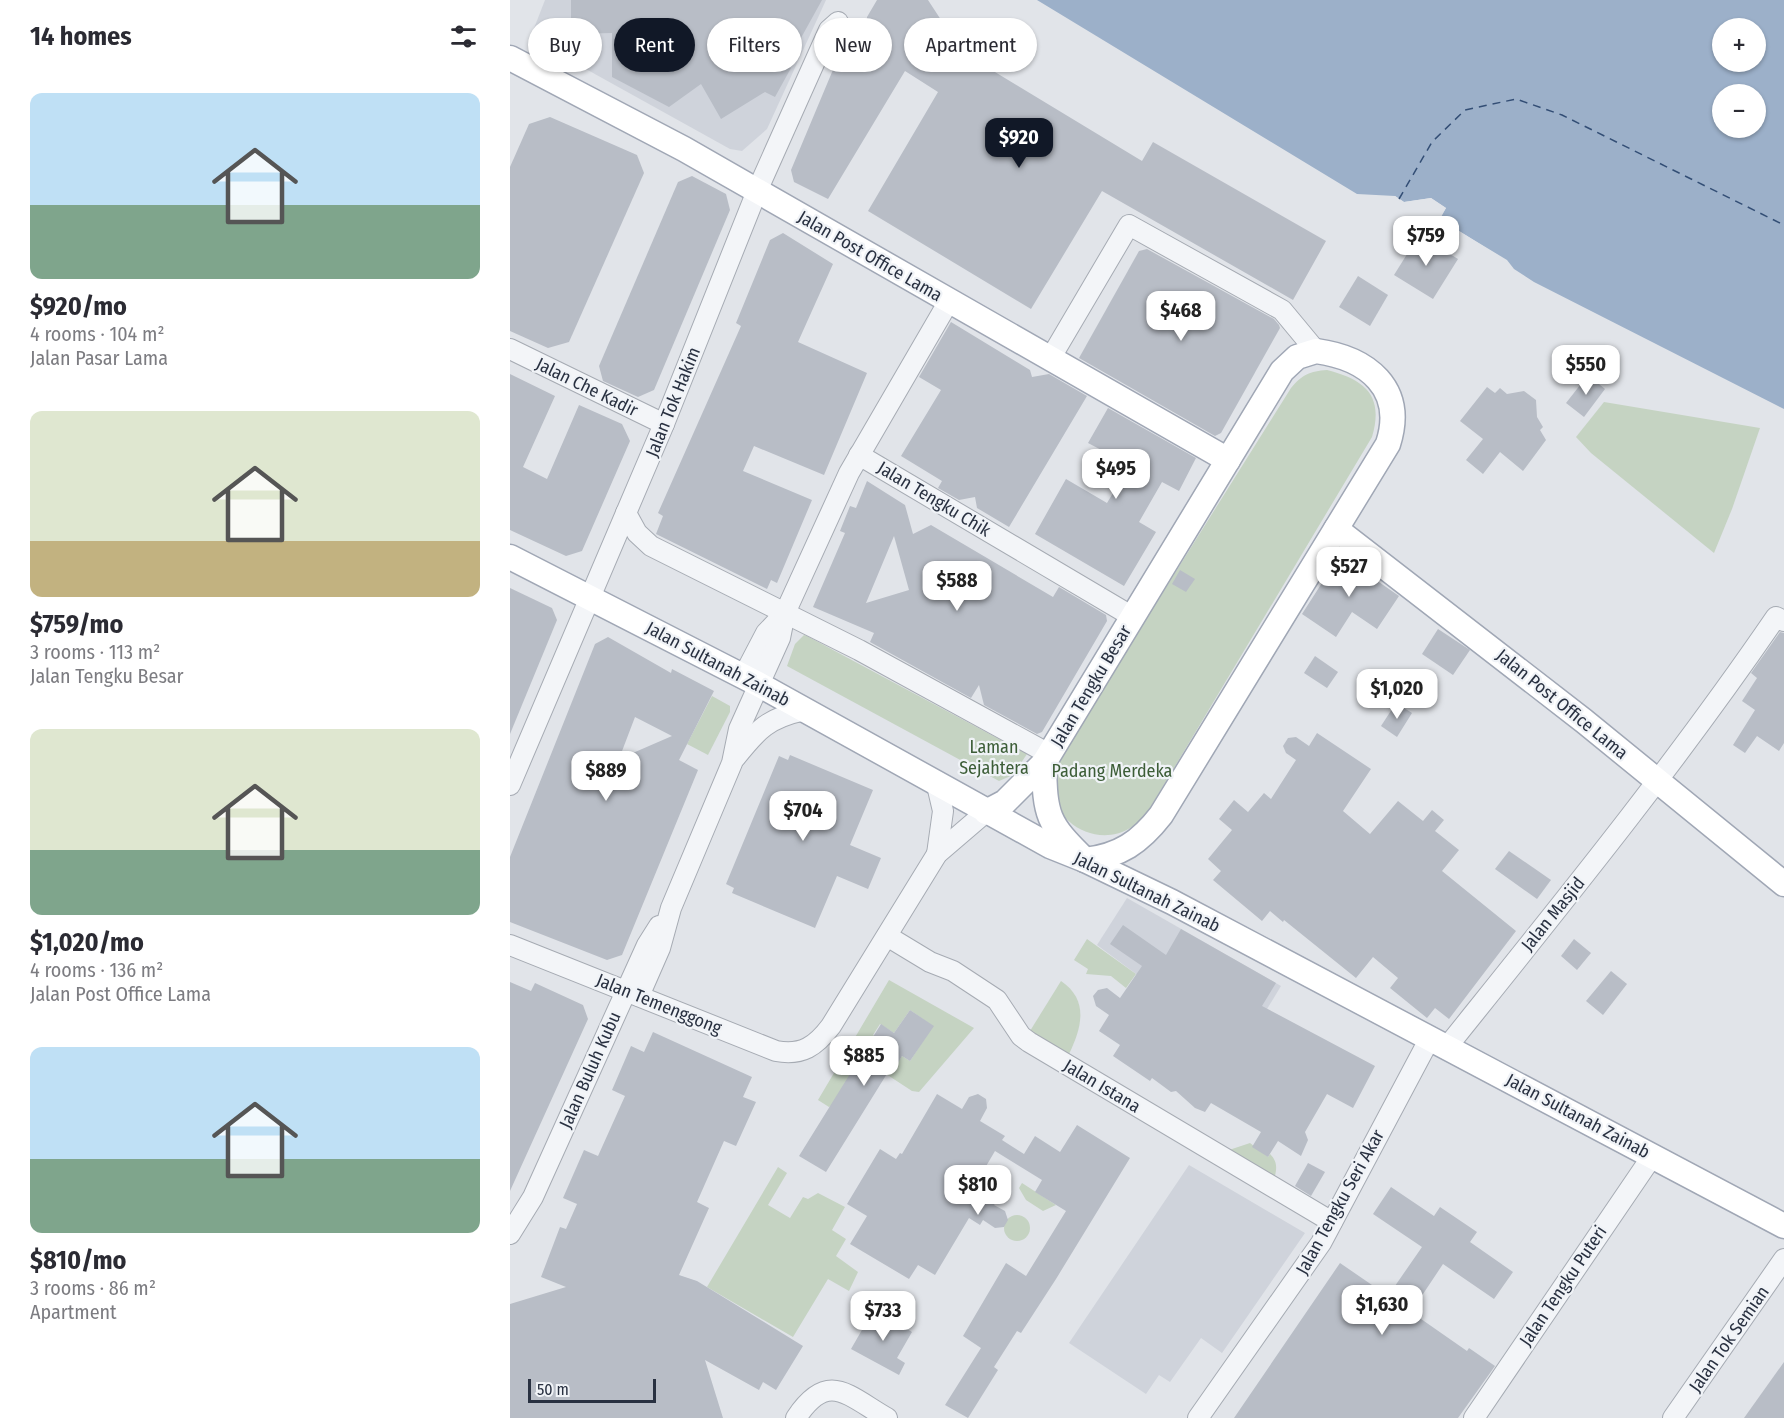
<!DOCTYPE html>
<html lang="en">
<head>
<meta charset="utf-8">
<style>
	body { margin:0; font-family:"Fira Sans Condensed",sans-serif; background:#f2f2f3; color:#2b2b33; height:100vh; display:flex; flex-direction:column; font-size:22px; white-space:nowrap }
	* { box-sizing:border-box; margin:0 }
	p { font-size:20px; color:#7c7c81 }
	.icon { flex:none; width:33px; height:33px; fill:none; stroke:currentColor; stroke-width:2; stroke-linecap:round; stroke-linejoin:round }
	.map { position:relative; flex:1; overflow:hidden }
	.panel { display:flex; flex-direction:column; background:#fff; width:510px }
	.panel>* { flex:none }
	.banner { position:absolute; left:18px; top:18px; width:570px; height:54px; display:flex; gap:12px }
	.controls { position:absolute; left:1202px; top:18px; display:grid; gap:12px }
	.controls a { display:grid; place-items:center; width:54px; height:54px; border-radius:50%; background:#fff; box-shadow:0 2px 4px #0004; font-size:30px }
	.scale { position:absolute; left:18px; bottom:15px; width:128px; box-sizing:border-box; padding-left:6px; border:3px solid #293141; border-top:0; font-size:16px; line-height:21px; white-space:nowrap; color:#293141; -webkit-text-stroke:4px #f0f3f7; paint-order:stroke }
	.price { position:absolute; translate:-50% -51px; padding:0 14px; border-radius:12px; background:#fff; color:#222; font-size:20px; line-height:39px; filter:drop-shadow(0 2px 3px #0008) }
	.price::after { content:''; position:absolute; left:50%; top:36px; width:18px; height:14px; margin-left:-9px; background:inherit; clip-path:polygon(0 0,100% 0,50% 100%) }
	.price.selected { background:#111827; color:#fff }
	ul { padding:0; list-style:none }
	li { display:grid; align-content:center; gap:12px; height:318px; padding:0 30px }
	li span { display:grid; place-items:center; height:186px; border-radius:12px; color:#555 }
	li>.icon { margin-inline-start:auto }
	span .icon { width:108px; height:108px; fill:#fffc; stroke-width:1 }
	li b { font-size:26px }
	h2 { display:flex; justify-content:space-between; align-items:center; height:72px; padding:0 30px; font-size:26px }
	.pill { padding:0 21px; border-radius:27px; background:#fff; box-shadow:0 2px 4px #0004; font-size:21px; line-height:54px }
	.pill.selected { background:#111827; color:#fff }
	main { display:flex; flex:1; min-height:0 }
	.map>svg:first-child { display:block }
	.built { fill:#cfd3db }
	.green { fill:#c5d3c2; fill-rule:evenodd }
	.water { fill:#9cb0c9; fill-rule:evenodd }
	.pier { fill:#e1e4e9 }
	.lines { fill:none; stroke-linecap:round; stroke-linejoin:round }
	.ferry { stroke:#334e75; stroke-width:1.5; stroke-dasharray:8 6; stroke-linecap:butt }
	.building { fill:#b8bdc6; fill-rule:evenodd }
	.minor-casing { stroke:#a6abb3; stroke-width:22 }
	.major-casing { stroke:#a0a7b5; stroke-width:27 }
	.minor { stroke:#f3f5f8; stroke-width:20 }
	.major { stroke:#fff; stroke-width:24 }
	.labels { text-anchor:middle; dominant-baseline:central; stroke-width:4.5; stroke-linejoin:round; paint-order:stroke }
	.street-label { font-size:18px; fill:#293141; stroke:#f0f3f7 }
	.park-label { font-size:18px; fill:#3c5d37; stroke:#f0f3f7 }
</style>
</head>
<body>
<main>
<section class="panel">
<h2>14 homes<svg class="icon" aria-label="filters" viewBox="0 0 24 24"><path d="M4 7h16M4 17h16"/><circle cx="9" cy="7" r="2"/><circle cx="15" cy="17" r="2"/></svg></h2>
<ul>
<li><span style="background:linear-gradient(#bfe0f5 60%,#7fa58c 0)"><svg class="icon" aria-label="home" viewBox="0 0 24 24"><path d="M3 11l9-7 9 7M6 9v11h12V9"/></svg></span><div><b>$920/mo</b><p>4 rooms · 104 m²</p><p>Jalan Pasar Lama</p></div></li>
<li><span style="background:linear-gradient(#dfe7d0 70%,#c2b280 0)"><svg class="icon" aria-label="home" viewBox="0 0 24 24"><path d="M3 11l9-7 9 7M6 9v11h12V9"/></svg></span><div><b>$759/mo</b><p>3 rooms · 113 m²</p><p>Jalan Tengku Besar</p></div></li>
<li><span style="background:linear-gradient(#dfe7d0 65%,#7fa58c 0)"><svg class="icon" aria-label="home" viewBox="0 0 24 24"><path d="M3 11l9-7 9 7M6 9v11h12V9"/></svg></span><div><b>$1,020/mo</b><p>4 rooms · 136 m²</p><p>Jalan Post Office Lama</p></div></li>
<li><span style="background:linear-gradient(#bfe0f5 60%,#7fa58c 0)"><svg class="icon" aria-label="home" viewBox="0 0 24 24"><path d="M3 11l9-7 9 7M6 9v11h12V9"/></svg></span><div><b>$810/mo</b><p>3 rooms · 86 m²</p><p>Apartment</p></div></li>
</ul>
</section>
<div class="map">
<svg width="1274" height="1418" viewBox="0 0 1274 1418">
	<rect width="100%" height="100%" fill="#e1e4e9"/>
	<g class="built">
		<polygon points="35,0 316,0 257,129 232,151 220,149 38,48 21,36"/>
		<polygon points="617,898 771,986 751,1019 637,982 587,945"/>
		<polygon points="679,1165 795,1233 712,1353 691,1338 660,1382 649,1375 636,1394 559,1343"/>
	</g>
	<g class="green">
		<path d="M817 370C856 380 874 396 862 437L640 808C634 816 628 823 620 828 588 848 543 824 543 786 543 773 549 762 554 750L781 388C792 375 800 371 817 370Z"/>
		<polygon points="1094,402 1250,428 1222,509 1204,553 1081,453 1066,437"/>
		<polygon points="294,635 297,636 517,754 503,775 489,781 277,666 285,644"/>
		<polygon points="202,696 220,706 220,712 198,755 177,744"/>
		<polygon points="577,939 626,974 616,988 601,976 576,974 578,969 564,960"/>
		<path d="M379 980 464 1028 409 1092 402 1091 376 1074 319 1107 308 1100ZM400 1010 423 1026 400 1061 392 1056 386 1065 383 1049 363 1035 370 1024 384 1033ZM361 1038 375 1047 365 1062 352 1053Z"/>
		<path d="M551 981C579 1000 572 1027 559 1054L520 1031Z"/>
		<path d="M740 1143 758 1157 760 1154C767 1161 767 1167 765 1176L719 1150Z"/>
		<polygon points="268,1167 277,1173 258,1205 280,1218 293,1197 298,1199 308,1193 335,1207 322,1230 336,1239 326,1256 348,1272 339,1291 318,1279 283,1337 197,1287"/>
		<polygon points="512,1183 546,1205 533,1211 516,1200 509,1188"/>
		<circle cx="507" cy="1228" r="13"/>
	</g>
	<path class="water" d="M527 0H1274V409L1024 282 1004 269 997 260 929 219 936 208 921 198 894 202 885 196 847 194ZM1212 28H1245V62H1212ZM1212 94H1245V128H1212Z"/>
	<polygon class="pier" points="885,196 894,202 921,198 936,208 930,219 997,261 995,263 927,221 926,218 932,209 920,201 893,205 883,199"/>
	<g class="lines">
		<polyline class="ferry" points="889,199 922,142 955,110 1006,99 1052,115 1274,225"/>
	</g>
	<g class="building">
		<polygon points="61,0 312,0 276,65 281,68 265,97 255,92 211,119 191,84 159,107 102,77 102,33 61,34"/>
		<polygon points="367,0 418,0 452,52 632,161 643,142 816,241 783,300 592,191 521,309 358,211 428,92 395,71 318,199 284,182 281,170 330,53 340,49 367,65 356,30 357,17"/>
		<polygon points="40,117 127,155 134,173 59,342 38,348 0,331 0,167 19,124"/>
		<polygon points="182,176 216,194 220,210 144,390 128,397 93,381 89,366 168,182"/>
		<polygon points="273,233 323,264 288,342 357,373 314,475 244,446 233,471 302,500 267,583 261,580 257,589 146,534 153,516 148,513 231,326 226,323 260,240"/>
		<polygon points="909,235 948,259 923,299 884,275"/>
		<polygon points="637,249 764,319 769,325 770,328 711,433 705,436 569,358 629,251"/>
		<polygon points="848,276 878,295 860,326 829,307"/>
		<polygon points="441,322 520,370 522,377 539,374 577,396 499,527 467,508 465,497 449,500 428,488 432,481 391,456 431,390 409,377"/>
		<polygon points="0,374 45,396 13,467 37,479 69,405 112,424 120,441 72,551 56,556 0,530"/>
		<polygon points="1078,375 1095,389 1074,417 1056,403"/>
		<polygon points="977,387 985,393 990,388 997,394 1014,391 1026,400 1027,417 1033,427 1030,430 1036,440 1013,471 990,452 973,474 956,460 973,439 950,421"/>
		<polygon points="598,408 686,458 669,491 652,482 629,522 646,532 614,586 525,534 556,479 597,503 620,465 578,443"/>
		<path d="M357 481 395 505 403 534 421 525 543 597 549 587 596 615 597 621 532 732 527 734 474 705 469 685 461 698 360 642 364 633 303 607 335 533 330 531 340 506 346 508ZM384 536 399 590 356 603Z"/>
		<polygon points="830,555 889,596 867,629 842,612 826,637 792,614"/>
		<polygon points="670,570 685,579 676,592 662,584"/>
		<polygon points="0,588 42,608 47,620 0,734"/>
		<polygon points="928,629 960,650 943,675 912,654"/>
		<polygon points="1270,632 1274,633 1274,743 1269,751 1247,736 1235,753 1223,745 1245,710 1232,701 1247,678 1241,673"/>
		<path d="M98 637 161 673 162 669 204 691 169 760 188 770 112 955 97 960 0 922V857L85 644ZM125 717 162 736 109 759Z"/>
		<polygon points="805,656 828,672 817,688 794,673"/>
		<polygon points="886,703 902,713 887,737 871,726"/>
		<polygon points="807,733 861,769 833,811 860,834 888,801 913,821 922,810 934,820 925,831 949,850 932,871 1006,931 939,1019 925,1008 917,1018 880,988 888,978 863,957 846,978 774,920 773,922 760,911 752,921 703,880 711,871 698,859 722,830 709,819 724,800 738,812 754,793 761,799 786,760 776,753 773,746 778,738 786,737 799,746"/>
		<polygon points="280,755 363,790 340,845 371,858 358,889 327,876 305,928 222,893 224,888 216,884 269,756 278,760"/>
		<polygon points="999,851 1041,880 1027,899 985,869"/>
		<polygon points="613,925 656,955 671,929 766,983 752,1006 865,1066 843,1108 817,1094 795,1132 798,1140 791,1156 768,1141 758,1157 742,1147 751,1132 701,1103 695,1112 685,1108 666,1091 661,1092 642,1078 640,1081 603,1056 610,1045 589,1031 599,1015 586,1006 583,996 588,990 597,988 610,998 632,966 600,944"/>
		<polygon points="1064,939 1081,953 1067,970 1051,956"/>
		<polygon points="1101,971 1117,984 1093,1015 1076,1001"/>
		<polygon points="0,982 21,991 25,983 73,1005 78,1019 0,1191"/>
		<polygon points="400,1010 424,1026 400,1061 392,1056 386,1066 383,1064 316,1172 289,1156 371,1024 384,1033"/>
		<polygon points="143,1032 242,1077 233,1097 246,1102 226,1146 214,1141 187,1202 199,1208 169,1275 187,1281 293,1346 266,1390 253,1382 249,1390 195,1360 213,1418 0,1418 0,1304 56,1287 31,1277 50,1227 56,1229 67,1204 53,1198 74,1150 88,1156 115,1096 102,1090 121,1046 134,1052"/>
		<polygon points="427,1094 452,1109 459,1097 468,1094 476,1099 477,1108 470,1121 495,1136 492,1140 514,1154 525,1136 550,1152 567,1125 620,1158 546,1279 511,1333 507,1331 484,1367 488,1370 458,1418 435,1405 471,1348 453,1336 496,1263 516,1276 556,1211 525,1192 532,1180 485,1151 465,1185 488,1198 484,1205 495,1211 498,1220 494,1227 485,1228 473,1220 470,1225 459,1218 425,1275 408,1265 399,1279 340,1244 357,1216 337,1204 370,1149 386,1159 390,1153 392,1154"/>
		<polygon points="798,1163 815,1172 801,1196 785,1186"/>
		<polygon points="881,1187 924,1216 930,1207 967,1232 960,1242 1003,1272 984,1299 933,1264 901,1312 957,1351 959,1348 985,1366 948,1418 724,1418 830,1263 878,1296 912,1247 863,1214"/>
		<polygon points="364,1309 402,1332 387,1358 395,1363 389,1375 341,1349"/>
		<polygon points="1274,1362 1274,1418 1234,1418"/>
	</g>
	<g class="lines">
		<g class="minor-casing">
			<g id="minor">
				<polyline points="0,349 154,424"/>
				<polyline points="540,359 619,225 772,310 806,351"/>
				<polyline points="349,455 623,617"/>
				<polyline points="116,513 127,533 141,546 349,650 539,754"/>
				<polyline points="233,677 256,633 275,613"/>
				<path d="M225 758C248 729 258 718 295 710"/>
				<polyline points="426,781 433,811 427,854"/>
				<polyline points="0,785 154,424 247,191 319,30 328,22"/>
				<polyline points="377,936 420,962 443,971 487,1000 511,1036 519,1042 822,1222"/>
				<path d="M0 945 266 1051C292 1056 306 1046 321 1026L427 854 476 812"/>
				<polyline points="129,996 150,948 161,908 222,763 229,729 270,638 275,613 339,473 439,301"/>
				<path d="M937 1047C1050 906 1164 766 1266 617L1274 621"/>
				<polyline points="0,1234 23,1197 137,945 149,926"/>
				<path d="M286 1418C318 1370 337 1395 377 1418"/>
				<polyline points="688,1418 811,1243 920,1038"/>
				<polyline points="964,1418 1143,1155"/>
				<polyline points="1163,1418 1274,1259"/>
			</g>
		</g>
		<g class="major-casing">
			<g id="major">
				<polyline points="0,58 174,149 718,460"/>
				<path d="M806 351C857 358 896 388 878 444L651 815C630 842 610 856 575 860 537 823 535 816 534 763L772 371 787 357Z"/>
				<polyline points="826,529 1074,721 1274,884"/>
				<polyline points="0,557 248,684 540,846 575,860 662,902 1274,1226"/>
				<polyline points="476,812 495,802 534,763"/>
			</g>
		</g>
		<use href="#minor" class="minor"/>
		<use href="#major" class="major"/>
	</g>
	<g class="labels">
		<g class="street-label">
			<text transform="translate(360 256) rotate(30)">Jalan Post Office Lama</text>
			<text transform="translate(77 387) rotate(26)">Jalan Che Kadir</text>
			<text transform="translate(163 402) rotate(-68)">Jalan Tok Hakim</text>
			<text transform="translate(424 499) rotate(31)">Jalan Tengku Chik</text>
			<text transform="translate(208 664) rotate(28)">Jalan Sultanah Zainab</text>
			<text transform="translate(581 686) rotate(-59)">Jalan Tengku Besar</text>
			<text transform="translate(1052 704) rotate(39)">Jalan Post Office Lama</text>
			<text transform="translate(637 892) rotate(26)">Jalan Sultanah Zainab</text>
			<text transform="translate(1043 914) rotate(-51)">Jalan Masjid</text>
			<text transform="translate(149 1004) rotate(22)">Jalan Temenggong</text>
			<text transform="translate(80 1070) rotate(-66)">Jalan Buluh Kubu</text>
			<text transform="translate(592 1086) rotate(31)">Jalan Istana</text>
			<text transform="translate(1068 1116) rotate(28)">Jalan Sultanah Zainab</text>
			<text transform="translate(830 1202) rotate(-61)">Jalan Tengku Seri Akar</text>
			<text transform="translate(1053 1286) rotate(-56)">Jalan Tengku Puteri</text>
			<text transform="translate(1219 1339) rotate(-55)">Jalan Tok Semian</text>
		</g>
		<g class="park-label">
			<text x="484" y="747">Laman<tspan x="484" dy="21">Sejahtera</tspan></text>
			<text x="602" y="771">Padang Merdeka</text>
		</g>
	</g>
</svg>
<div class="controls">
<a>+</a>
<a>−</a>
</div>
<div class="scale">50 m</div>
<b class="price selected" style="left:509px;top:169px">$920</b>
<b class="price" style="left:916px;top:267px">$759</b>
<b class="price" style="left:671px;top:342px">$468</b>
<b class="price" style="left:1076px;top:396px">$550</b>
<b class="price" style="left:606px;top:500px">$495</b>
<b class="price" style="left:839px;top:598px">$527</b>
<b class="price" style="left:447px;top:612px">$588</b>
<b class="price" style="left:887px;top:720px">$1,020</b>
<b class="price" style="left:96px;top:802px">$889</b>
<b class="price" style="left:293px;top:842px">$704</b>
<b class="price" style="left:354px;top:1087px">$885</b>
<b class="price" style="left:468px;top:1216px">$810</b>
<b class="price" style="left:872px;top:1336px">$1,630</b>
<b class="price" style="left:373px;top:1342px">$733</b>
<div class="banner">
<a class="pill">Buy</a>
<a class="pill selected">Rent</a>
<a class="pill">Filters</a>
<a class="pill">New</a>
<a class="pill">Apartment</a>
</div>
</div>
</main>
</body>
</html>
